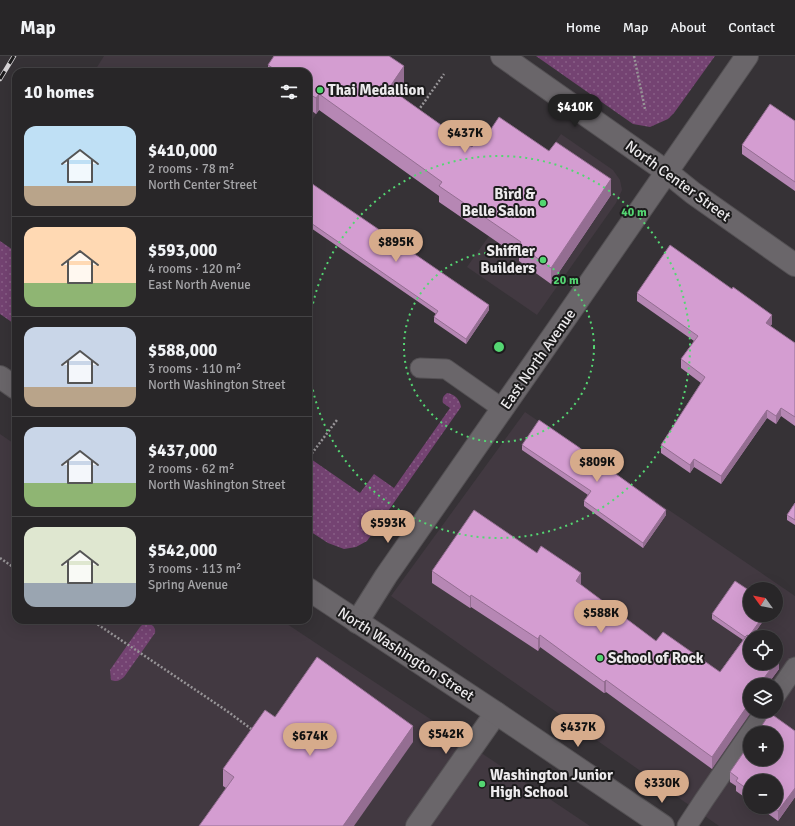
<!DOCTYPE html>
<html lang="en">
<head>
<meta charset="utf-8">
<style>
	body { margin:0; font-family:Signika,sans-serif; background:#302e30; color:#f1f3f6; height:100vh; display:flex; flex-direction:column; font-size:15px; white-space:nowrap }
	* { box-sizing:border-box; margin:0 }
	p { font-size:13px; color:#a5a5a8 }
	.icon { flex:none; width:22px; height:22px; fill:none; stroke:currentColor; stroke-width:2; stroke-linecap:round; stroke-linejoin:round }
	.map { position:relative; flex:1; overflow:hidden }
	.drawer { position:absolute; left:12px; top:12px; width:300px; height:556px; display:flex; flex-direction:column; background:#282628; border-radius:12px; box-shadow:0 4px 16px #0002,0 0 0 1px #444345 }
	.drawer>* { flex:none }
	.needle { width:26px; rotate:303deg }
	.controls { position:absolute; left:743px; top:526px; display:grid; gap:8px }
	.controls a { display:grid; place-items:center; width:40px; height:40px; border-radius:50%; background:#282628; box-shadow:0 4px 16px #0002,0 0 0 1px #444345; font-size:20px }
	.price { position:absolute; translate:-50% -34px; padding:0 9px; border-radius:14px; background:#d6ab8b; color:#111; font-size:13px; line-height:26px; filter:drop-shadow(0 1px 2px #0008) }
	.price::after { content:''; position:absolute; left:50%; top:24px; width:12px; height:9px; margin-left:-6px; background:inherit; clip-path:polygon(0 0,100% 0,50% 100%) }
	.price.selected { background:#222; color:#fff }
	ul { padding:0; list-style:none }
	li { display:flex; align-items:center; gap:12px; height:100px; padding:0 12px }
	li+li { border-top:1px solid #444345 }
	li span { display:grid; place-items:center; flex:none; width:112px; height:80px; border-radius:12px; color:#555 }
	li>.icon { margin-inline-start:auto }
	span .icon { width:48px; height:48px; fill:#fffc; stroke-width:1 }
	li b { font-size:17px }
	h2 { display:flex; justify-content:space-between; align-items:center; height:48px; padding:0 12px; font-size:17px }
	header { display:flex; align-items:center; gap:24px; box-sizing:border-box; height:56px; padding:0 20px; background:#282628; border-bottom:1px solid #444345 }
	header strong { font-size:19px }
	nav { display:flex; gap:22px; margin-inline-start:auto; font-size:14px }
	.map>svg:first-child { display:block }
	.built { fill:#423941; fill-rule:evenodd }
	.green { fill:url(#green-dots) }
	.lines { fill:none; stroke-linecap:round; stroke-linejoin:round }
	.service-casing { stroke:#535053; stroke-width:21 }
	.minor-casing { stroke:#535053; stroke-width:24 }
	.secondary-casing { stroke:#535053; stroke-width:24 }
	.path { stroke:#979497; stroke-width:2.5; stroke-dasharray:2 2; stroke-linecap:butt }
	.service { stroke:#6a666a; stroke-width:19 }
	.minor { stroke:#6a666a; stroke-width:22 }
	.secondary { stroke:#6a666a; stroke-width:22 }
	.rail-casing { stroke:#d4d1d4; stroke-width:4.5 }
	.rail { stroke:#1c1b1c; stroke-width:3; stroke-dasharray:9; stroke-linecap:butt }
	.wall { fill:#b687b4 }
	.shaded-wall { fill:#946e92 }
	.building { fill:#d49dd1; stroke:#946e92 }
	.ring { fill:none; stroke:#54d672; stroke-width:2; stroke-dasharray:2 4 }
	.poi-dot { fill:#54d672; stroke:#1c1b1c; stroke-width:1.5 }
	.labels { text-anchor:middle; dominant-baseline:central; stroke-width:4; stroke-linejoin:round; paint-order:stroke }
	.poi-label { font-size:15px; font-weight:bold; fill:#edebed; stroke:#1c1b1c; text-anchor:start }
	.street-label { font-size:15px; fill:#edebed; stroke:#1c1b1c }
	.centre { fill:#54d672; stroke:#1c1b1c; stroke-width:2 }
	.ring-label { font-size:12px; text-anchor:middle; font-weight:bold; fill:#54d672; stroke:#1c1b1c; stroke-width:4; stroke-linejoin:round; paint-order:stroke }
</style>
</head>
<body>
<header>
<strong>Map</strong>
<nav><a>Home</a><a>Map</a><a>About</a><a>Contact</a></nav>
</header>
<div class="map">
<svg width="795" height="770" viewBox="0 0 795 770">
	<defs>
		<pattern id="green-dots" width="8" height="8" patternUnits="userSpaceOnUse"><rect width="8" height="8" fill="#744372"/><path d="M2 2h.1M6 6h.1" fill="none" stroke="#885e86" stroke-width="1.8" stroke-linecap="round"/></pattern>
	</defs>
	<rect width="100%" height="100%" fill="#363236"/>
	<g class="built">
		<polygon points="104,0 357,0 308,70 308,16 94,16"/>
		<polygon points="561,78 613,114 620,124 622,134 616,147 537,259 467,211"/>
		<path d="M525 356 795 540V770H719L391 540ZM750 533H776V559H750ZM750 581H776V607H750ZM750 629H776V655H750ZM750 677H776V703H750ZM750 725H776V751H750Z"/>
		<polygon points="0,378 16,389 16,564 281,564 465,686 590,770 0,770"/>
	</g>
	<g class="green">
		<polygon points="536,0 715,0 674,57 668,63 650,71 633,68"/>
		<polygon points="0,185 16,196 16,269 0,258"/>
		<path d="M447 337C455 338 460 344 461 351L367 485 356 491 344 493 328 487 308 474V401L360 437 374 418 394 432 450 352 443 347C442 342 443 340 447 337Z"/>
		<path d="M148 567C153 569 156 572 155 577L124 621C119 625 117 626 111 624L110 614 140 571 143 568Z"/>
	</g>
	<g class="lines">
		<g class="service-casing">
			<g id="service">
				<polyline points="420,312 446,313 503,353"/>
				<polyline points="776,639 795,611"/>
				<polyline points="687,770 704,744 765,655"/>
			</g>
		</g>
		<g class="minor-casing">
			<g id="minor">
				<polyline points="502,0 667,116 693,137 795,209"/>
				<polyline points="357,566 386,520 560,270 747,0"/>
				<polyline points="417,770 496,657"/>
			</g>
		</g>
		<g class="secondary-casing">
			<g id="secondary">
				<polyline points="0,321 16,332"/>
				<polyline points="308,533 496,657 663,770"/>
			</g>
		</g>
		<g class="path">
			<polyline points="634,0 645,53"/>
			<polyline points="418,55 444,18"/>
			<polyline points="308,413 310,400 337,364"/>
			<polyline points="0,502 16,513"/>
			<polyline points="91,564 227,655 254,675"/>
		</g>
		<use href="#service" class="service"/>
		<use href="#minor" class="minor"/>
		<use href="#secondary" class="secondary"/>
		<g class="rail-casing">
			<polyline id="rail" points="0,23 14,0"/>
		</g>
		<use href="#rail" class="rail"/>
	</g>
	<g class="wall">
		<polygon points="268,9 404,26 396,37 472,91 487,79 611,139 551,228 519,205 519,201 439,146 439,140 319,54 316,58 308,52 308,16 268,16"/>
		<polygon points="795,65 795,135 742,98 742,89"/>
		<polygon points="308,125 489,254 466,288 434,266 434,261 436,258 308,170"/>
		<polygon points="637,237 772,268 770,270 795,287 795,370 781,360 776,368 767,362 721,428 694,411 690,417 661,397 661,389 701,327 681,312 681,303 694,285 637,245"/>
		<polygon points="522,389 666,459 643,492 584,450 584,445 588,439 522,394"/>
		<polygon points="795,447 795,469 787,464 787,459"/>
		<polygon points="432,515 581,529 656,585 720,616 743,584 712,563 712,558 767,559 752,581 750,581 779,613 767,629 750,629 712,713 606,636 604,637 540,591 538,595 471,551 470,552 432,527"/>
		<polygon points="275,661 413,686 226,732 223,730 223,713"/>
		<polygon points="795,675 795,741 778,765 759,751 776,751 750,725 750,745 736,735 736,730 730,726 730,716"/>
	</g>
	<g class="shaded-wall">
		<polygon points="404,10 404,26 389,47 389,32"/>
		<polygon points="319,38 319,54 316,58 316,42"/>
		<polygon points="611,123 611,139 551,228 551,212"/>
		<polygon points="489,249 489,254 466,288 466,283"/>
		<polygon points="772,259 772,268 766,276 766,267"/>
		<polygon points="781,352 781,360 776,368 776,360"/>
		<polygon points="767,354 767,362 721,428 721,420"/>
		<polygon points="694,403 694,411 690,417 690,409"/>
		<polygon points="666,454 666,459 643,492 643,487"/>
		<polygon points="581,517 581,529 576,537 576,525"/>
		<polygon points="471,539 471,551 470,552 470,541"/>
		<polygon points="764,559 767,559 752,581 748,582"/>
		<polygon points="540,579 540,591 538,595 538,583"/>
		<polygon points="779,601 779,613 767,629 759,629 775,607 776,607 776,605"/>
		<polygon points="606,624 606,636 604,637 604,626"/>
		<polygon points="750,646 750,655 752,655 712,713 712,701"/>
		<polygon points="413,670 413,686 354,770 343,770"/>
		<polygon points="795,732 795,741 778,765 778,755"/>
	</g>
	<g class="building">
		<polygon points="274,0 389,0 404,10 389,32 472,91 482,76 487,79 499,61 549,95 556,86 611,123 551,212 519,189 521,186 439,130 442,126 319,38 316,42 308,37 308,16 279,16 268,9"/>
		<polygon points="770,48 795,65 795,126 742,89"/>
		<polygon points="308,125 489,249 466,283 434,261 438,255 308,165"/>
		<polygon points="670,189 732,233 733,231 772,259 766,267 795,287 795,361 781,352 776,360 767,354 721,420 694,403 690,409 661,389 705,321 681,303 698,280 637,237"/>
		<polygon points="539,364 577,390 666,454 643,487 584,445 591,435 522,389"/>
		<polygon points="795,447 795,464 787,459"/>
		<polygon points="474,454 537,497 541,490 581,517 576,525 656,585 663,576 720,616 747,579 750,581 750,607 775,607 759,629 750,629 750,646 712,701 606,624 604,626 540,579 538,583 471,539 470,541 432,515"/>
		<polygon points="735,525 750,535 750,559 764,559 749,580 747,579 745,581 712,558"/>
		<polygon points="776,599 779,601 776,605"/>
		<polygon points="317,601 413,670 343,770 199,770 234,721 223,713 265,654 275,661"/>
		<polygon points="770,657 795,675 795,732 778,755 772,751 776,751 776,725 750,725 750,735 736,725 738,722 730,716 750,687 750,703 776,703 776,677 757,677"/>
	</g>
	<g class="ring">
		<circle cx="499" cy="291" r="95"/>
		<path d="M308 289A191 191 0 1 1 308 293"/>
	</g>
	<g class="poi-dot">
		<circle cx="320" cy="34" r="4"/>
		<circle cx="543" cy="147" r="4"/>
		<circle cx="543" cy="204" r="4"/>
		<circle cx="600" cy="602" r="4"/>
		<circle cx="482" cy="728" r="4"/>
	</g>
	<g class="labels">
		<g class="poi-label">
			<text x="328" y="34">Thai Medallion</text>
			<text x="535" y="138" text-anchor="end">Bird &amp;<tspan x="535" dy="17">Belle Salon</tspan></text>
			<text x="535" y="195" text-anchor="end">Shiffler<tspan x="535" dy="17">Builders</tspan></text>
			<text x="608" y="602">School of Rock</text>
			<text x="490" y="719">Washington Junior<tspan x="490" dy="17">High School</tspan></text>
		</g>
		<g class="street-label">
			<text transform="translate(678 125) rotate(36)">North Center Street</text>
			<text transform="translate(538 303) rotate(-55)">East North Avenue</text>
			<text transform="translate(406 598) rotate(33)">North Washington Street</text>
		</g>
	</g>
	<circle cx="499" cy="291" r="6" class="centre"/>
	<g class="ring-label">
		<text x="634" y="160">40 m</text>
		<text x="566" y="228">20 m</text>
	</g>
</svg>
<div class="controls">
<a><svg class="needle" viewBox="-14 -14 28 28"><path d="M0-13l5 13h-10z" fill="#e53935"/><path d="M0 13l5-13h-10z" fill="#a5a5a8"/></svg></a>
<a><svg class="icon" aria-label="locate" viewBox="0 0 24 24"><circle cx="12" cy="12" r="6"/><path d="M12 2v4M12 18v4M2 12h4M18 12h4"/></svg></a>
<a><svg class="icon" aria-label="layers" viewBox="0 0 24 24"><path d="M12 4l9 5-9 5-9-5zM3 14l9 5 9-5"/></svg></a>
<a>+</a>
<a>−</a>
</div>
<b class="price selected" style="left:575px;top:72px">$410K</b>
<b class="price" style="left:465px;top:98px">$437K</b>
<b class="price" style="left:396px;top:207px">$895K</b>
<b class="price" style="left:597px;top:427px">$809K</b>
<b class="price" style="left:388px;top:488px">$593K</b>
<b class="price" style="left:601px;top:578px">$588K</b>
<b class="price" style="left:578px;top:692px">$437K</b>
<b class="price" style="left:446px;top:699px">$542K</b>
<b class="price" style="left:310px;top:701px">$674K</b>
<b class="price" style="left:662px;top:748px">$330K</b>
<section class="drawer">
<h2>10 homes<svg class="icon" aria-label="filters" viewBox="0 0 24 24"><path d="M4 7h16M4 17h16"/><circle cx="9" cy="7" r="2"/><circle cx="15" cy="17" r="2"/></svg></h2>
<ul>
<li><span style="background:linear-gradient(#bfe0f5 75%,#b9a48a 0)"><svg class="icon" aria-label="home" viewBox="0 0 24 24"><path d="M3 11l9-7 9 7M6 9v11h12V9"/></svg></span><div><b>$410,000</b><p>2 rooms · 78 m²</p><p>North Center Street</p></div></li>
<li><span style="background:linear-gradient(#ffd9b3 70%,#8fb573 0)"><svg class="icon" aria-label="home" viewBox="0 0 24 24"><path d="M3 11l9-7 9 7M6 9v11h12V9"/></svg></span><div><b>$593,000</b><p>4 rooms · 120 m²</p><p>East North Avenue</p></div></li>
<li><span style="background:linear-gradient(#c9d6e8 75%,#b9a48a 0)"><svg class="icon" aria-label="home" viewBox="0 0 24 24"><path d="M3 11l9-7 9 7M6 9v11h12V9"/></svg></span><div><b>$588,000</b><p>3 rooms · 110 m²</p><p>North Washington Street</p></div></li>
<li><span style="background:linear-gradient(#c9d6e8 70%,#8fb573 0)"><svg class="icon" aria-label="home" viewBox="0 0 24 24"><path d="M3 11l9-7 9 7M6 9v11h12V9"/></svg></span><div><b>$437,000</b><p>2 rooms · 62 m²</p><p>North Washington Street</p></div></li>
<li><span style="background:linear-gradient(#dfe7d0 70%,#9aa5b1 0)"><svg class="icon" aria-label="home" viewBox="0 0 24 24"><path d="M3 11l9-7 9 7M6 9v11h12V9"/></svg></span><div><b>$542,000</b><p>3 rooms · 113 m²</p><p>Spring Avenue</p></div></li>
</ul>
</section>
</div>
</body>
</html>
